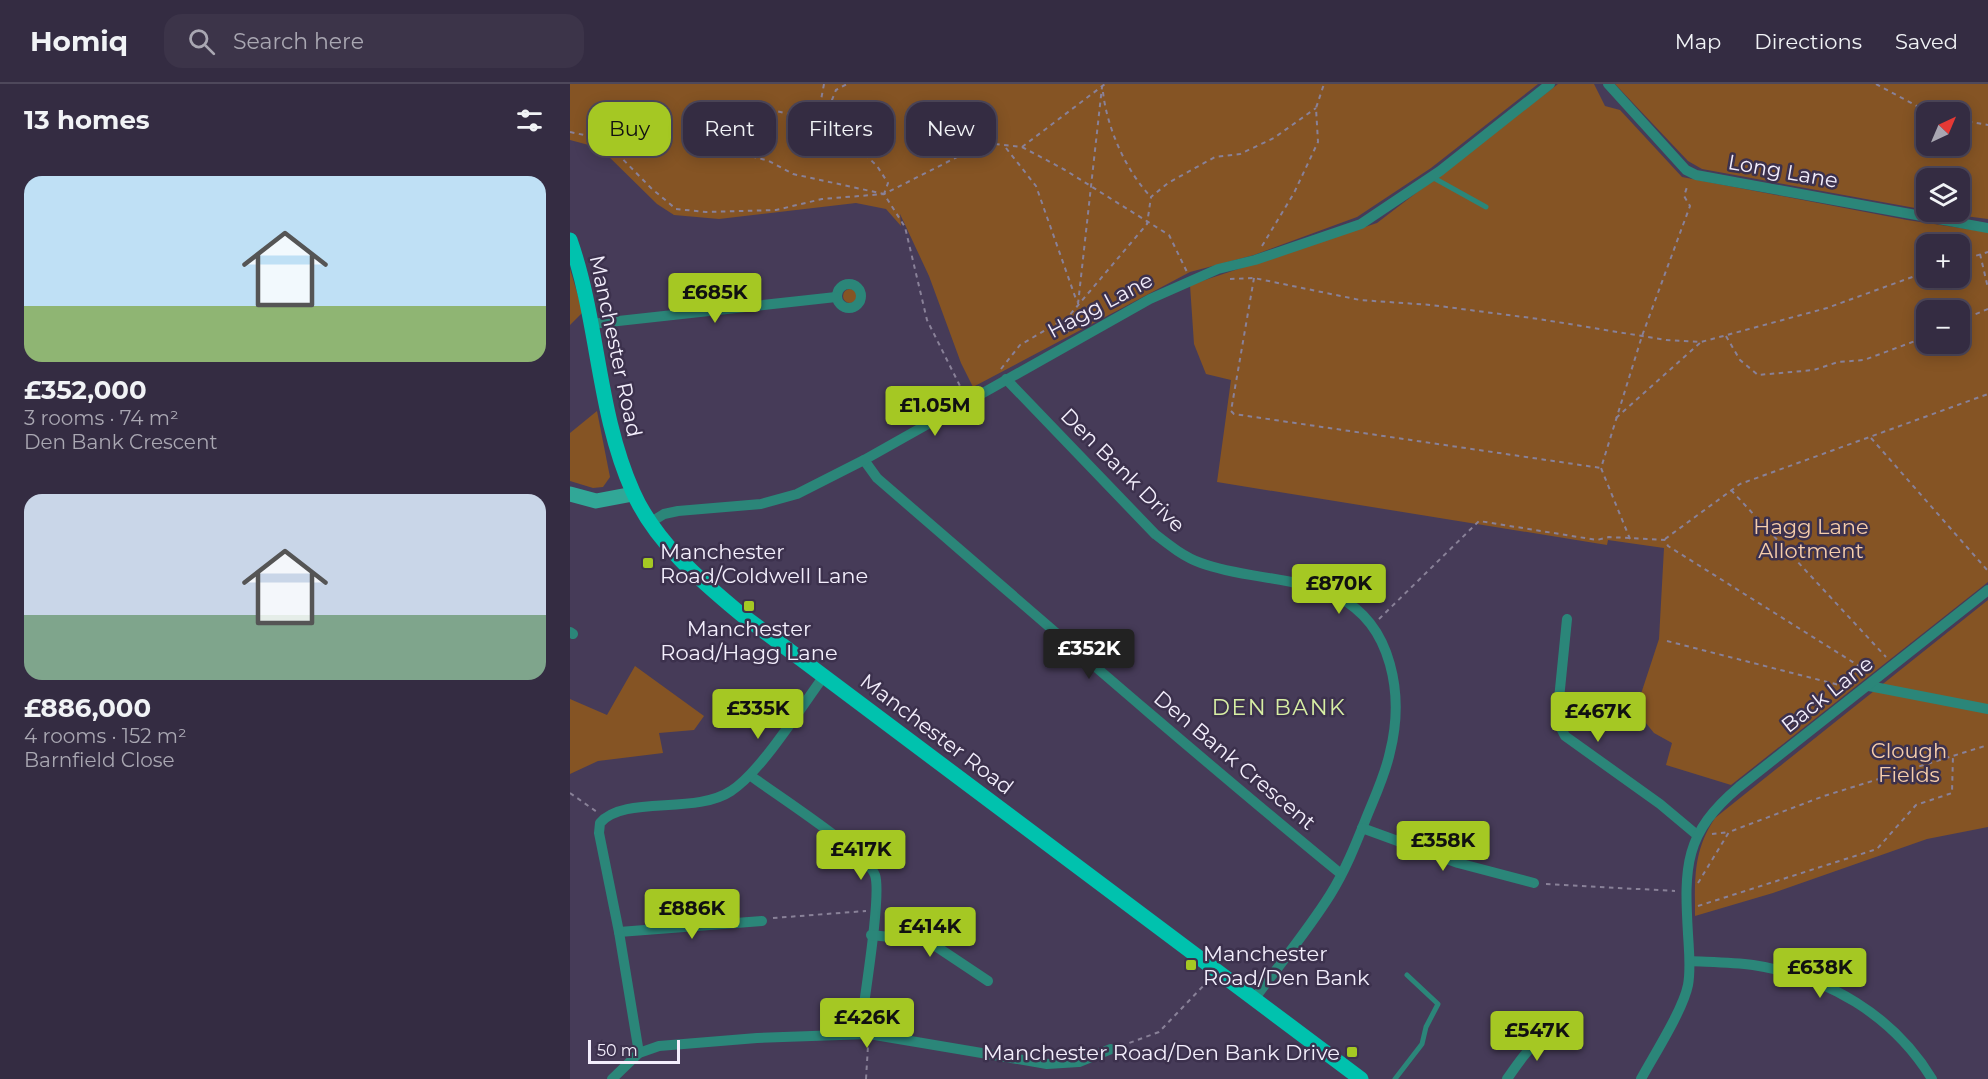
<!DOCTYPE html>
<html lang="en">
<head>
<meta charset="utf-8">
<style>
	body { margin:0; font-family:Montserrat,sans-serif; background:#3c3449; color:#f1f3f6; height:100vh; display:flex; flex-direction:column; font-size:22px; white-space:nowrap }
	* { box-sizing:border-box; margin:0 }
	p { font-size:20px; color:#a9a7b2 }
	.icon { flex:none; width:33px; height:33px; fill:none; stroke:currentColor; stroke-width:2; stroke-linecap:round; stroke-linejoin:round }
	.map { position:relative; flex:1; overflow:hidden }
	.side { display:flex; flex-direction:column; background:#342c42; width:570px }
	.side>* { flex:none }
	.banner { position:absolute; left:18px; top:18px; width:570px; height:54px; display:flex; gap:12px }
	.needle { width:39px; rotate:44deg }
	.buttons { position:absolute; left:1346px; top:18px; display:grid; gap:12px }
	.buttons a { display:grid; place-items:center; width:54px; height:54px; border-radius:12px; background:#342c42; box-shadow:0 3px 15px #0003,0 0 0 2px #4e485b; font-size:30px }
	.scale { position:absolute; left:18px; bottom:15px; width:92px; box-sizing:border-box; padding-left:6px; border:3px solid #f3eefc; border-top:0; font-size:16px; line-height:21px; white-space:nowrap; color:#f3eefc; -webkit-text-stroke:4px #3c314d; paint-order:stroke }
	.price { position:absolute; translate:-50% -51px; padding:0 14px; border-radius:6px; background:#a5c823; color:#111; font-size:20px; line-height:39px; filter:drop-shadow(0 2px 3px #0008) }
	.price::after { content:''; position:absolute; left:50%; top:36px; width:18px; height:14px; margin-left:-9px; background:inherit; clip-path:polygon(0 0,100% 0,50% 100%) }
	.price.on { background:#222; color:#fff }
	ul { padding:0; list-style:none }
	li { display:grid; align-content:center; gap:12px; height:318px; padding:0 24px }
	li span { display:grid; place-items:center; height:186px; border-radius:18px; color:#555 }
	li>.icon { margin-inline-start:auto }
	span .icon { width:108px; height:108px; fill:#fffc; stroke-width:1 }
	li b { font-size:26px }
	h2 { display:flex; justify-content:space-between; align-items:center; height:72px; padding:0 24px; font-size:26px }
	.tag { padding:0 21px; border-radius:18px; background:#342c42; box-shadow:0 3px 15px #0003,0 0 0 2px #4e485b; font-size:21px; line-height:54px }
	.tag.on { background:#a5c823; color:#111 }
	header { display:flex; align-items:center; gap:36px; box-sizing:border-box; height:84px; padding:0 30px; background:#342c42; border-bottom:2px solid #4e485b }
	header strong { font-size:28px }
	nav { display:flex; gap:33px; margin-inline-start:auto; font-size:21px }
	.search { width:420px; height:54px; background:#3c3449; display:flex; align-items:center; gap:15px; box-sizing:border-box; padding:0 21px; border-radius:18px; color:#a9a7b2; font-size:22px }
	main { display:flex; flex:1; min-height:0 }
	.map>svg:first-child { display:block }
	.green { fill:#855424; fill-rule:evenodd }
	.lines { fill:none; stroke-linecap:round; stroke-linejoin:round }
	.path { stroke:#898198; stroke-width:2; stroke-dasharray:4.5 4.5; stroke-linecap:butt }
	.lane { stroke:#2b8679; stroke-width:5 }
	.street { stroke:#2b8679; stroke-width:10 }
	.secondary { stroke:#31a797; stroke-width:15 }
	.primary { stroke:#00c2ae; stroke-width:15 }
	.poi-dot { fill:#a5c823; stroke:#3c314d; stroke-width:2 }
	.labels { text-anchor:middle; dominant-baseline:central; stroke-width:5; stroke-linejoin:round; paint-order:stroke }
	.street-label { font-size:21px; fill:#f3eefc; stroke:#3c314d }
	.park-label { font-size:21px; fill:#f6cdab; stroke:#3c314d }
	.poi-label { font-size:21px; fill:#f3eefc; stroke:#3c314d; text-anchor:start }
	.neighbourhood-label { font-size:22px; letter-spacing:1.5px; fill:#d8efa4; stroke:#3c314d }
</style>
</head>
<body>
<header>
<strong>Homiq</strong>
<div class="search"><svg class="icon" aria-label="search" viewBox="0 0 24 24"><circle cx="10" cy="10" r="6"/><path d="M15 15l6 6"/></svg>Search here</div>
<nav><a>Map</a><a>Directions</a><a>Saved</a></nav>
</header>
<main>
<section class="side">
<h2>13 homes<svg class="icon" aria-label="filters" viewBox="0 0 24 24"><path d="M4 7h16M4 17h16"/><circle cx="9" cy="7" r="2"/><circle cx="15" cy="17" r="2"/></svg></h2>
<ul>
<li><span style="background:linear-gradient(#bfe0f5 70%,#8fb573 0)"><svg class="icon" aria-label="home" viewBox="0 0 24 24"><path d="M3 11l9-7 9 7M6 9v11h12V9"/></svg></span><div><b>£352,000</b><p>3 rooms · 74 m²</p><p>Den Bank Crescent</p></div></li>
<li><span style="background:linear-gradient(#c9d6e8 65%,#7fa58c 0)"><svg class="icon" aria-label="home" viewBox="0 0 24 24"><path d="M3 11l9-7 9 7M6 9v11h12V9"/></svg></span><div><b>£886,000</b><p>4 rooms · 152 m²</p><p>Barnfield Close</p></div></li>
</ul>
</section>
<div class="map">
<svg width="1418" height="995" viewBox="0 0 1418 995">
	<rect width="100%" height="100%" fill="#463b58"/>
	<g class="green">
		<polygon points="0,0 968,0 861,84 787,133 684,171 620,188 403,303 391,279 359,192 330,130 331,142 316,125 286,119 149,135 104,131 87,120 30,64 0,56"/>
		<path d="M988 0H1024L1035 22 1050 26 1112 93 1337 136 1418 148V498L1161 701 1096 681 1102 659 1084 649 1075 638 1069 616 1089 555 1094 464 1038 456 1037 461 647 398 661 296 636 290 624 260 620 201 807 139ZM1356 160H1389V194H1356ZM1356 226H1389V260H1356Z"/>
		<path d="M1045 0H1418V135L1364 128H1389V94H1356V126L1132 85 1118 77ZM1356 28H1389V62H1356Z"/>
		<polygon points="0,185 13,228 0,241"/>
		<circle cx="280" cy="212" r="7"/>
		<polygon points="27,327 40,393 33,403 23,404 0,397 0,349"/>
		<path d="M1418 516V743L1357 755 1203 809 1125 832C1125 794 1123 767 1145 734Z"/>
		<polygon points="65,582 134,632 124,646 89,649 93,669 28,677 0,690 0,615 37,631"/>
	</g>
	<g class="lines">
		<g class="path">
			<polyline points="254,0 251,16 258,24"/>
			<polyline points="1306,0 1358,28"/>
			<path d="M533 8C537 44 556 87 581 113"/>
			<polyline points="255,33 251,37 206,27 172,43 141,43 132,47 141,61 199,77 223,90 314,110 335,143 357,236 393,308"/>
			<polyline points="255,33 266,6 277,0"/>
			<polyline points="256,33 307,82 318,99 314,110"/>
			<polyline points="1389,36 1418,41"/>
			<polyline points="0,48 33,55 81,104 106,125 136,128 206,126 252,115 314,110 415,59 452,63 535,0"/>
			<polyline points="452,63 495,86 599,151 617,188"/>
			<polyline points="436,64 466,102 507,218"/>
			<polyline points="692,162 724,109 748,58 746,24 754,0"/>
			<polyline points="1410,170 1418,204"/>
			<polyline points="1389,177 1418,168"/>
			<polyline points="684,194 661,327 664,330 1031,384"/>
			<polyline points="660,195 684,194 790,216 861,221 969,235 1096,256 1131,258 1257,224 1356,188"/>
			<polyline points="508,220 532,3"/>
			<polyline points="1389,237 1418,225"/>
			<polyline points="498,248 498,233"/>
			<polyline points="1156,252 1170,276 1188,291 1244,286 1268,278 1294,276 1356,253"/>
			<polyline points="431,285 450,261 498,233 577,140 581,113 598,99 645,73 670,70 704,54 746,24"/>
			<polyline points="1046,334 1131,258"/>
			<polyline points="1301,354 1418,487"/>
			<polyline points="1161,406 1316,573"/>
			<polyline points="1060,455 1031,384 1072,252 1120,122 1114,112 1118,100"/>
			<polyline points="1095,455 1170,400 1418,310"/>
			<polyline points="809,535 909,437 1027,456 1039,453 1095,456 1098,462 1297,587"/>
			<polyline points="1097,557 1277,603"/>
			<polyline points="0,709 27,728"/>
			<polyline points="1142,750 1159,748"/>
			<polyline points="1128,799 1159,748 1254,712 1418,661"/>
			<polyline points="976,800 1105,807"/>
			<polyline points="1128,822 1307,765 1346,721 1382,709 1383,671"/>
			<polyline points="203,834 296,827"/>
			<polyline points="551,962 589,948 638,897"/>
			<polyline points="296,995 298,962"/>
		</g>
		<g class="lane">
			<polyline points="862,93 916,123"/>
			<polyline points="825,995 852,960 856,943 868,920 837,891"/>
		</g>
		<g class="street">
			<polyline points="1038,0 1116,86 1126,91 1418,144"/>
			<circle cx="279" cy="212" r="12"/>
			<polyline points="21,240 266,213"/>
			<path d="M436 295 585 450C599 461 614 473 631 479 674 495 726 492 768 513 823 541 834 612 820 668 815 692 804 714 795 737 785 762 775 787 760 811 738 846 710 880 685 914"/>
			<path d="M294 376 307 394C461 527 614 661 771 790"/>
			<polyline points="81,438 94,430 108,427 191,420 227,410 294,376 580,215 648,185 685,176 791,140 870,87 980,0"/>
			<polyline points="997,535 988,625 989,640 995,652 1090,720 1127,751"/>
			<polyline points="0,548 3,550"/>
			<polyline points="1299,602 1418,625"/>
			<path d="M181 692C205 710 296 768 305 791 312 811 293 922 290 950"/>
			<polyline points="792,744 888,779 964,799"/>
			<polyline points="49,848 192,837"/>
			<polyline points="301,851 358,857 418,897"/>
			<path d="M1120 877C1141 878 1163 878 1183 881 1257 892 1323 931 1362 995"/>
			<path d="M69 969 49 848 29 749 30 739C54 711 125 731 161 707 191 688 231 623 254 592"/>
			<polyline points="42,995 69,969 89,962 187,954 299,950 477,980 509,978 541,965"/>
			<path d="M937 995C952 974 963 954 989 948"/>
			<path d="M1071 995C1084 971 1113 926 1118 901 1121 885 1119 867 1118 850 1114 783 1114 749 1169 703L1418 506"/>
		</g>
		<polyline class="secondary" points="0,410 26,417 63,410"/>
		<path class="primary" d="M0 156C29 238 27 328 63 408 85 458 131 497 172 531L791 995"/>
	</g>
	<g class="poi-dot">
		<rect x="72" y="473" width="12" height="12" rx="3"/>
		<rect x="173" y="516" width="12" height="12" rx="3"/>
		<rect x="615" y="875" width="12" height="12" rx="3"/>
		<rect x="776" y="962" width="12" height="12" rx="3"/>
	</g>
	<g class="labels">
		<g class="street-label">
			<text transform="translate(1213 87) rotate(10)">Long Lane</text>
			<text transform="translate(530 221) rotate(-28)">Hagg Lane</text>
			<text transform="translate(46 262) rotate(78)">Manchester Road</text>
			<text transform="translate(553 386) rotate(45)">Den Bank Drive</text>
			<text transform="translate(1257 610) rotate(-38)">Back Lane</text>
			<text transform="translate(367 650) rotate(37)">Manchester Road</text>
			<text transform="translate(665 676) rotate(40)">Den Bank Crescent</text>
		</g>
		<g class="park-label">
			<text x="1241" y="442">Hagg Lane<tspan x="1241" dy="24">Allotment</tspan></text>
			<text x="1339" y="666">Clough<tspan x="1339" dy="24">Fields</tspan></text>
		</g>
		<g class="poi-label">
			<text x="90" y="467">Manchester<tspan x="90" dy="24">Road/Coldwell Lane</tspan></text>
			<text x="179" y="544" text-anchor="middle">Manchester<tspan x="179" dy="24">Road/Hagg Lane</tspan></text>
			<text x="633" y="869">Manchester<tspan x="633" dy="24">Road/Den Bank</tspan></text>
			<text x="770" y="968" text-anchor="end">Manchester Road/Den Bank Drive</text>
		</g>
		<g class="neighbourhood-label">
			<text x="709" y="623">DEN BANK</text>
		</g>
	</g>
</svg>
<div class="buttons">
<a><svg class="needle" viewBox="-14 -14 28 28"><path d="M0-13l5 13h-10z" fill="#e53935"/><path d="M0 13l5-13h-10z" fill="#a9a7b2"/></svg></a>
<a><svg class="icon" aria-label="layers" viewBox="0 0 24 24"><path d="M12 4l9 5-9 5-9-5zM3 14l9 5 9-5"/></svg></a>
<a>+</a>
<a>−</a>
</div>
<div class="scale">50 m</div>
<b class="price" style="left:145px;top:240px">£685K</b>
<b class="price" style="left:365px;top:353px">£1.05M</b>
<b class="price" style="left:769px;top:531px">£870K</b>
<b class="price on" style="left:519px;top:596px">£352K</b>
<b class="price" style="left:188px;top:656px">£335K</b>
<b class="price" style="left:1028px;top:659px">£467K</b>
<b class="price" style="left:873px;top:788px">£358K</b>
<b class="price" style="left:291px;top:797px">£417K</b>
<b class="price" style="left:122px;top:856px">£886K</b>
<b class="price" style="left:360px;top:874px">£414K</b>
<b class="price" style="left:1250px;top:915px">£638K</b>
<b class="price" style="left:297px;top:965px">£426K</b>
<b class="price" style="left:967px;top:978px">£547K</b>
<div class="banner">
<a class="tag on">Buy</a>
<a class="tag">Rent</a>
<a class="tag">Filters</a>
<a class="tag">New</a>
</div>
</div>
</main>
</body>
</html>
